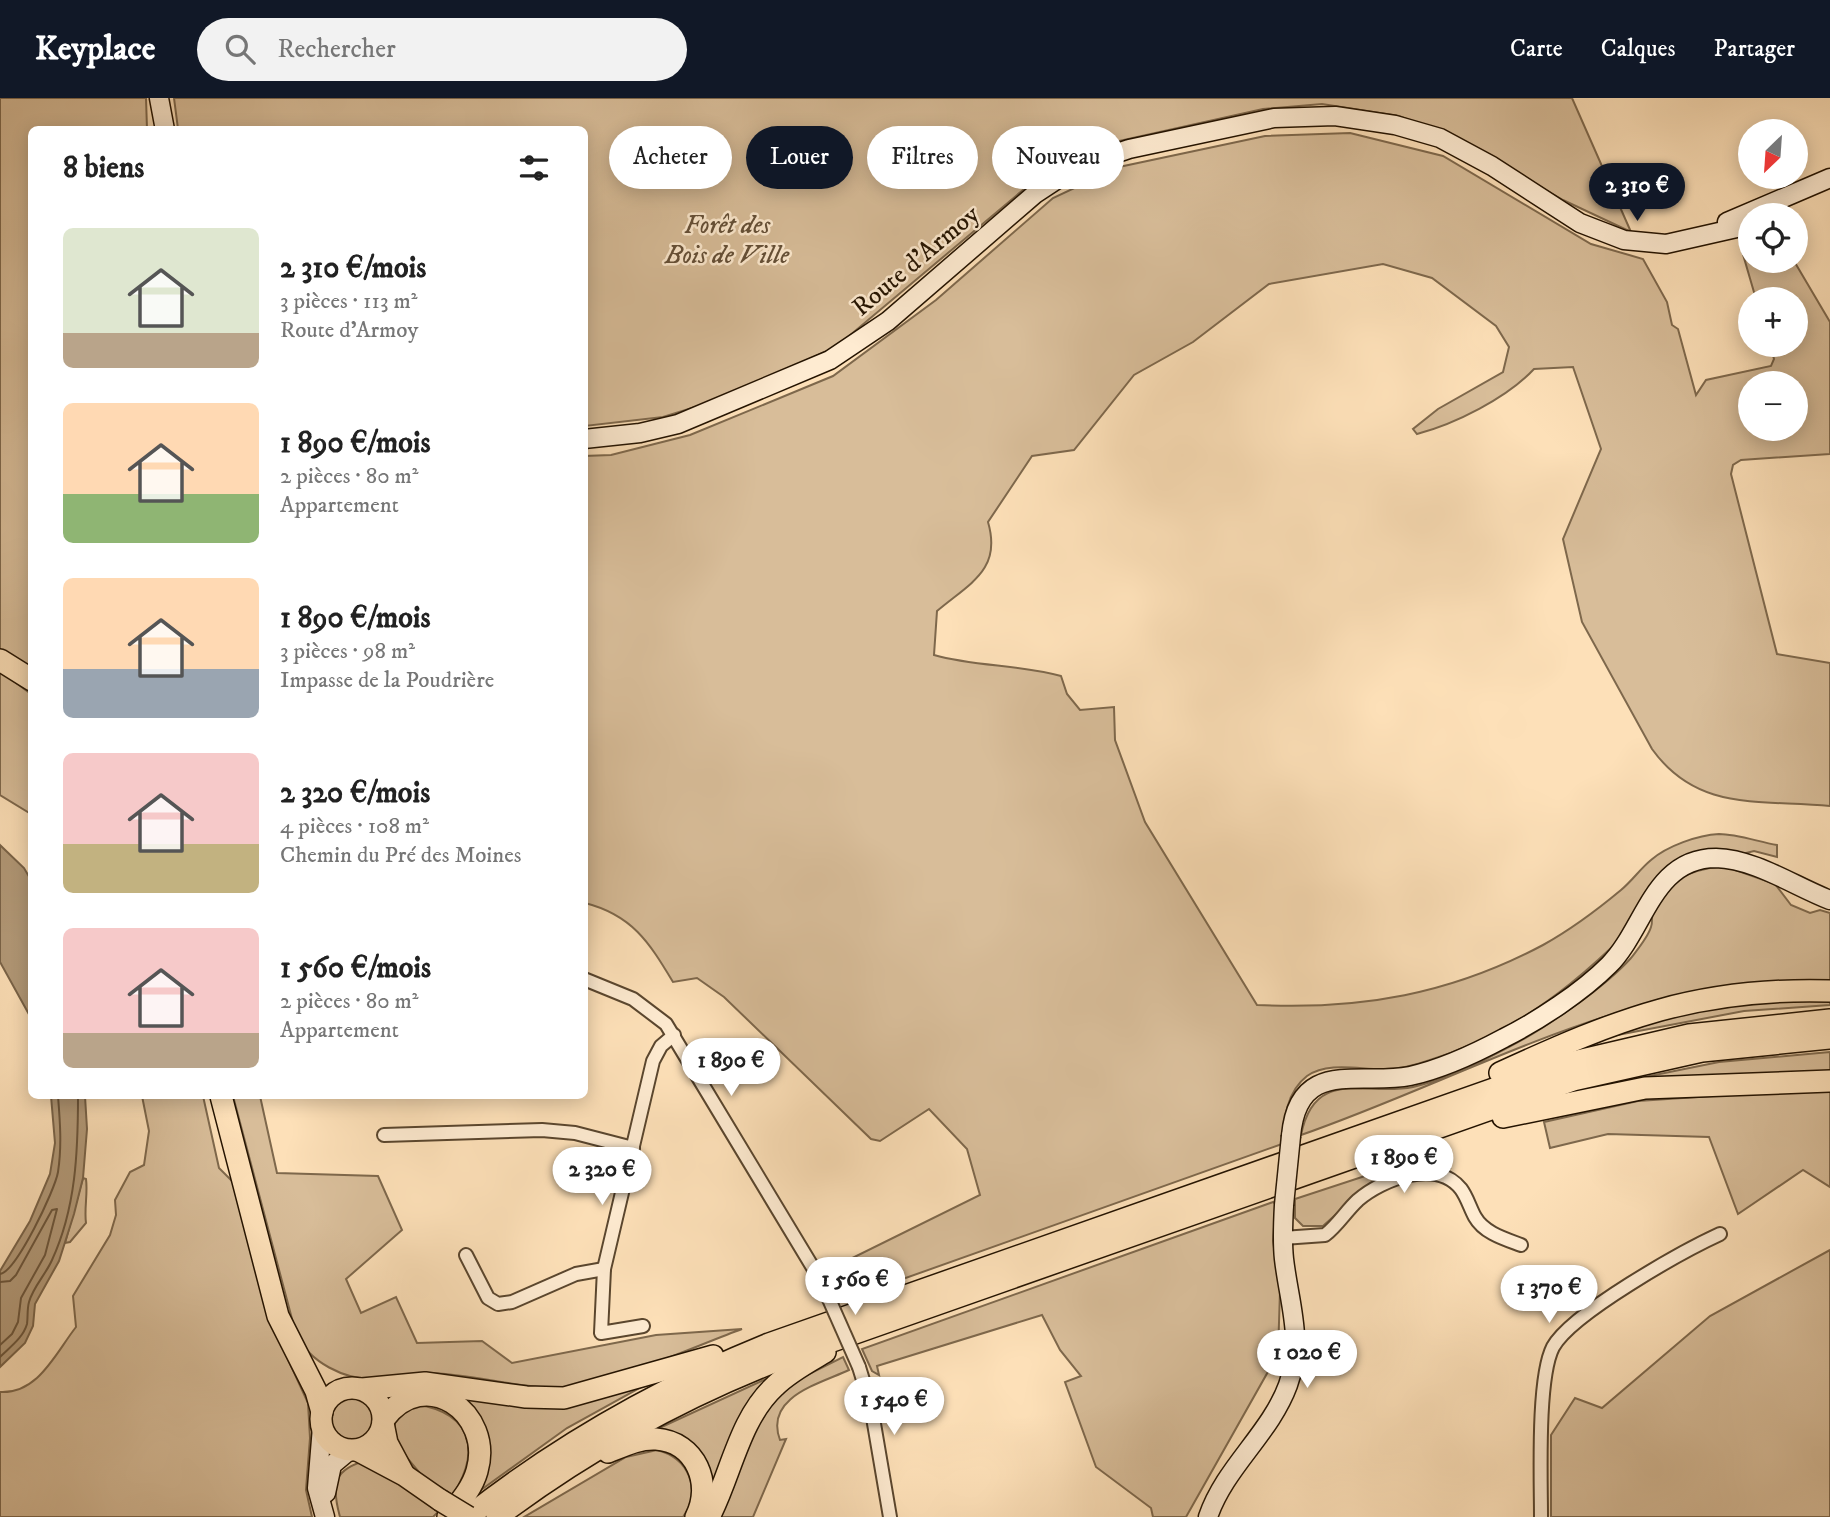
<!DOCTYPE html>
<html lang="fr">
<head>
<meta charset="utf-8">
<style>
	body { margin:0; font-family:"IM FELL DW Pica",serif; background:#f2f2f2; color:#222; height:100vh; display:flex; flex-direction:column; font-size:26px; white-space:nowrap }
	* { box-sizing:border-box; margin:0 }
	p { font-size:23px; color:#767676 }
	.icon { flex:none; width:38px; height:38px; fill:none; stroke:currentColor; stroke-width:2; stroke-linecap:round; stroke-linejoin:round }
	.map { position:relative; flex:1; overflow:hidden }
	.drawer { position:absolute; left:28px; top:28px; width:560px; height:973px; display:flex; flex-direction:column; background:#fff; border-radius:10px; box-shadow:0 4px 18px #0003 }
	.drawer>* { flex:none }
	.hud { position:absolute; left:609px; top:28px; width:665px; height:63px; display:flex; gap:14px }
	.needle { width:46px; rotate:205deg }
	.buttons { position:absolute; left:1738px; top:21px; display:grid; gap:14px }
	.buttons a { display:grid; place-items:center; width:70px; height:70px; border-radius:50%; background:#fff; box-shadow:0 4px 18px #0003; font-size:35px }
	.price { position:absolute; translate:-50% -60px; padding:0 16px; border-radius:24px; background:#fff; color:#222; font-size:23px; line-height:46px; filter:drop-shadow(0 2px 4px #0008) }
	.price::after { content:''; position:absolute; left:50%; top:42px; width:21px; height:16px; margin-left:-10px; background:inherit; clip-path:polygon(0 0,100% 0,50% 100%) }
	.price.on { background:#111827; color:#fff }
	ul { padding:0; list-style:none }
	li { display:flex; align-items:center; gap:21px; height:175px; padding:0 35px }
	li span { display:grid; place-items:center; flex:none; width:196px; height:140px; border-radius:10px; color:#555 }
	li>.icon { margin-inline-start:auto }
	span .icon { width:84px; height:84px; fill:#fffc; stroke-width:1 }
	li b { font-size:30px }
	h2 { display:flex; justify-content:space-between; align-items:center; height:84px; padding:0 35px; font-size:30px }
	.pill { padding:0 24px; border-radius:32px; background:#fff; box-shadow:0 4px 18px #0003; font-size:24px; line-height:63px }
	.pill.on { background:#111827; color:#fff }
	header { display:flex; align-items:center; gap:42px; box-sizing:border-box; height:98px; padding:0 35px; background:#111827; color:#fff }
	header strong { font-size:33px }
	nav { display:flex; gap:38px; margin-inline-start:auto; font-size:24px }
	.search { width:490px; height:63px; background:#f2f2f2; display:flex; align-items:center; gap:18px; box-sizing:border-box; padding:0 24px; border-radius:38px; color:#767676; font-size:26px }
	.map>svg:first-child { display:block }
	.green { fill:#d8bd99; stroke:#7e684c; stroke-width:2; fill-rule:evenodd }
	.water { fill:#b39a79; stroke:#7a6449; stroke-width:2 }
	.lines { fill:none; stroke-linecap:round; stroke-linejoin:round }
	.shore { stroke:#6c563c; stroke-width:2 }
	.minor-casing { stroke:#5a462e; stroke-width:16 }
	.secondary-casing { stroke:#241300; stroke-width:21 }
	.primary-casing { stroke:#241300; stroke-width:24 }
	.trunk-casing { stroke:#241300; stroke-width:24 }
	.minor { stroke:#feebd1; stroke-width:12 }
	.secondary { stroke:#feebd1; stroke-width:18 }
	.primary { stroke:#fde0b8; stroke-width:21 }
	.trunk { stroke:#fde0b8; stroke-width:21 }
	.minor-bridge-casing { stroke:#5a462e; stroke-width:16; stroke-linecap:butt }
	.secondary-bridge-casing { stroke:#241300; stroke-width:21; stroke-linecap:butt }
	.trunk-bridge-casing { stroke:#241300; stroke-width:24; stroke-linecap:butt }
	.minor-bridge { stroke:#feebd1; stroke-width:12 }
	.secondary-bridge { stroke:#feebd1; stroke-width:18 }
	.trunk-bridge { stroke:#fde0b8; stroke-width:21 }
	.labels { text-anchor:middle; dominant-baseline:central; stroke-width:5; stroke-linejoin:round; paint-order:stroke }
	.park-label { font-size:26px; font-style:italic; fill:#634e36; stroke:#feebd1 }
	.street-label { font-size:26px; fill:#241300; stroke:#feebd1 }
</style>
</head>
<body>
<header>
<strong>Keyplace</strong>
<div class="search"><svg class="icon" aria-label="search" viewBox="0 0 24 24"><circle cx="10" cy="10" r="6"/><path d="M15 15l6 6"/></svg>Rechercher</div>
<nav><a>Carte</a><a>Calques</a><a>Partager</a></nav>
</header>
<div class="map">
<svg width="1830" height="1419" viewBox="0 0 1830 1419">
	<rect width="100%" height="100%" fill="#fde0b8"/>
	<filter id="stains"><feTurbulence type="fractalNoise" baseFrequency=".00286" numOctaves="4"/><feColorMatrix values="0 0 0 0 .2 0 0 0 0 .09 0 0 0 0 .02 0 0 0 .5 -.17"/></filter>
	<radialGradient id="worn" r=".72"><stop offset=".6" stop-color="#630" stop-opacity="0"/><stop offset="1" stop-color="#630" stop-opacity=".3"/></radialGradient>
	<g class="green">
		<polygon points="0,0 146,0 147,31 32,32 31,575 0,553"/>
		<polygon points="174,0 1572,0 1631,134 1563,102 1456,40 1399,18 1322,6 1263,11 1088,50 1048,71 836,249 721,301 663,319 585,328 584,32 178,31"/>
		<path d="M1350 35 1443 58 1591 146 1643 161 1667 204 1672 227 1678 231 1696 297 1706 282 1771 268 1774 261 1770 247H1796V201H1756L1742 153 1743 146 1750 136V163H1794L1830 224V356L1741 362 1733 367 1731 376 1777 556 1830 565V708C1761 701 1698 715 1652 651L1582 524 1563 441 1601 351 1573 269 1534 271C1507 300 1455 326 1417 336L1413 331 1438 311 1503 274 1509 249 1496 228 1432 180 1383 166 1269 186 1193 244 1134 277 1074 352 1032 358 988 424C1002 472 970 485 937 513L934 557C976 569 1019 566 1061 578L1067 596 1080 612 1114 609 1115 642 1145 724 1257 907C1361 912 1451 896 1543 847 1570 832 1597 812 1621 792 1632 783 1640 771 1651 762 1667 748 1698 737 1719 736 1737 736 1759 744 1777 747V759L1754 753 1738 757 1704 754C1620 843 1549 926 1427 963 1413 968 1400 971 1385 971 1361 972 1329 963 1307 978 1286 994 1284 1022 1282 1046L841 1203 826 1173 980 1097 967 1051 929 1011 880 1043 871 1041 724 899 697 880 673 884C649 844 632 817 585 805L584 358 611 357 690 337 833 278 936 202 1053 100 1119 69 1265 38ZM1750 285H1796V331H1750Z"/>
		<polygon points="0,573 31,596 31,716 0,697"/>
		<path d="M1724 768 1775 786 1791 807 1810 815 1820 812 1830 815V883C1638 876 1476 976 1301 1037 1315 968 1366 999 1413 989 1443 982 1484 963 1511 948 1547 929 1605 889 1631 860 1638 851 1648 839 1651 829 1653 824 1651 818 1653 813 1662 781 1695 771 1724 768Z"/>
		<polygon points="1830,897 1830,907 1744,913 1591,942 1669,914"/>
		<polygon points="1830,954 1830,977 1616,989 1615,985 1719,964"/>
		<polygon points="1830,990 1830,1089 1803,1072 1738,1116 1709,1039 1608,1036 1550,1050 1544,1024 1638,1003"/>
		<path d="M142 998H203L219 1070 234 1085 269 1220 308 1305 310 1340 306 1392 312 1419H0V1294C38 1296 55 1256 76 1229L73 1198 110 1137 116 1117 115 1102 130 1074 144 1067 149 1033Z"/>
		<path d="M233 998H260L277 1075 378 1078 402 1132 346 1181 361 1215 396 1199 417 1245 482 1243 512 1265 656 1237 742 1231C695 1248 607 1289 559 1290 514 1290 471 1275 426 1275 411 1274 392 1283 375 1282 344 1281 310 1265 296 1236Z"/>
		<polygon points="1444,1052 1450,1070 1428,1071 1353,1101 1323,1128 1303,1128 1295,1120 1295,1101"/>
		<path d="M83 1080 86 1081C88 1096 84 1110 86 1125L70 1144 65 1145Z"/>
		<polygon points="1276,1103 1273,1143 1280,1193 1278,1256 1186,1419 1153,1419 1151,1410 1096,1369 1065,1284 1081,1278 1060,1252 1042,1217 877,1268 879,1277 872,1273 862,1251"/>
		<polygon points="1830,1152 1830,1419 1551,1419 1551,1337 1575,1300 1602,1310 1710,1218"/>
		<path d="M843 1259 849 1272C819 1286 764 1299 780 1342L786 1341 753 1419H720L761 1318 791 1285Z"/>
		<polygon points="661,1278 567,1330 474,1397 478,1387 455,1293 521,1304"/>
		<polygon points="766,1281 714,1386 655,1332"/>
		<circle cx="352" cy="1321" r="23"/>
		<path d="M407 1305C466 1311 485 1345 453 1397L423 1379 404 1356 399 1357 394 1335 396 1315Z"/>
		<path d="M657 1352C689 1360 702 1392 683 1419H524L626 1359Z"/>
		<path d="M368 1362 438 1414 433 1419H340C331 1386 333 1371 368 1362Z"/>
	</g>
	<g class="water">
		<polygon points="0,747 24,770 31,782 31,920 0,864"/>
		<polygon points="51,998 85,998 87,1031 83,1080 74,1116 59,1163 35,1206 33,1228 25,1245 0,1269 0,1173 30,1123 50,1076 55,1045"/>
	</g>
	<g class="lines">
		<g class="shore">
			<path d="M0 1176C16 1174 55 1092 58 1074 62 1048 60 1023 58 998"/>
			<polyline points="0,1184 10,1183 16,1177 52,1112 57,1111 45,1157 21,1200 18,1224 12,1236 0,1247"/>
			<path d="M0 1259C10 1249 23 1240 27 1226 28 1219 27 1211 29 1204 33 1189 46 1176 52 1162 76 1110 78 1053 78 998"/>
		</g>
		<g class="minor-casing">
			<g id="minor">
				<polyline points="584,881 633,901 666,926 821,1183"/>
				<polyline points="384,1037 542,1032 575,1035 633,1050"/>
				<path d="M1283 1140 1325 1137C1338 1127 1346 1113 1358 1102 1382 1081 1437 1060 1461 1091 1467 1099 1470 1110 1475 1119 1484 1135 1505 1141 1521 1147"/>
				<polyline points="466,1157 488,1200 498,1206 512,1204 576,1176 604,1171"/>
				<polyline points="643,1228 601,1235 604,1171 653,963 661,948 674,937"/>
				<polyline points="859,1269 871,1308 890,1419"/>
				<path d="M1541 1419C1541 1381 1537 1280 1553 1249 1572 1215 1683 1153 1720 1136"/>
			</g>
		</g>
		<g class="secondary-casing">
			<g id="secondary">
				<polyline points="159,0 165,32"/>
				<polyline points="1727,124 1830,80"/>
				<polyline points="584,341 640,335 678,326 830,262 888,223 1035,96 1076,69 1129,51 1274,20 1335,18 1395,27 1440,40 1492,68 1580,125 1624,142 1666,146 1750,127"/>
				<path d="M1291 1038C1298 959 1359 988 1410 978 1442 971 1476 955 1504 940 1538 923 1582 894 1609 867 1645 831 1653 760 1716 760 1755 761 1794 788 1830 802"/>
				<polyline points="322,1329 317,1390 325,1419"/>
				<polyline points="326,1395 332,1367 350,1352"/>
				<path d="M1208 1419C1225 1369 1270 1336 1288 1287 1304 1242 1289 1205 1284 1161 1282 1143 1283 1125 1284 1107"/>
			</g>
		</g>
		<g class="primary-casing">
			<g id="primary">
				<polyline points="0,562 32,582"/>
				<polyline points="221,998 278,1218 316,1293 322,1314"/>
				<circle cx="352" cy="1321" r="31"/>
			</g>
		</g>
		<g class="trunk-casing">
			<g id="trunk">
				<path d="M1500 975C1618 921 1697 889 1830 893"/>
				<polyline points="1503,1019 1645,990 1830,983"/>
				<polyline points="362,1291 425,1285 526,1299 564,1300 713,1258"/>
				<path d="M384 1321C425 1266 494 1315 477 1373 472 1391 459 1405 448 1419"/>
				<polyline points="383,1325 387,1345 403,1375"/>
				<polyline points="357,1352 404,1377 440,1402"/>
				<path d="M608 1354C623 1348 639 1340 656 1341 696 1344 713 1386 696 1419"/>
				<path d="M468 1419C561 1346 660 1290 769 1246L1565 966 1689 937 1830 922"/>
				<path d="M497 1419C585 1353 678 1301 781 1261L1573 982 1702 953 1830 940"/>
				<path d="M709 1419C731 1377 739 1321 775 1288 789 1274 808 1264 825 1254"/>
			</g>
		</g>
		<use href="#minor" class="minor"/>
		<use href="#secondary" class="secondary"/>
		<use href="#primary" class="primary"/>
		<use href="#trunk" class="trunk"/>
		<g class="minor-bridge-casing">
			<polyline id="minor-bridge" points="821,1183 859,1269"/>
		</g>
		<g class="secondary-bridge-casing">
			<polyline id="secondary-bridge" points="1284,1107 1291,1038"/>
		</g>
		<g class="trunk-bridge-casing">
			<polyline id="trunk-bridge" points="440,1402 468,1419"/>
		</g>
		<use href="#minor-bridge" class="minor-bridge"/>
		<use href="#secondary-bridge" class="secondary-bridge"/>
		<use href="#trunk-bridge" class="trunk-bridge"/>
	</g>
	<g class="labels">
		<g class="park-label">
			<text x="727" y="127">Forêt des<tspan x="727" dy="30">Bois de Ville</tspan></text>
		</g>
		<g class="street-label">
			<text transform="translate(916 163) rotate(-40)">Route d'Armoy</text>
		</g>
	</g>
	<rect width="100%" height="100%" filter="url(#stains)"/>
	<rect width="100%" height="100%" fill="url(#worn)"/>
</svg>
<div class="buttons">
<a><svg class="needle" viewBox="-14 -14 28 28"><path d="M0-13l5 13h-10z" fill="#e53935"/><path d="M0 13l5-13h-10z" fill="#767676"/></svg></a>
<a><svg class="icon" aria-label="locate" viewBox="0 0 24 24"><circle cx="12" cy="12" r="6"/><path d="M12 2v4M12 18v4M2 12h4M18 12h4"/></svg></a>
<a>+</a>
<a>−</a>
</div>
<b class="price on" style="left:1637px;top:125px">2 310 €</b>
<b class="price" style="left:731px;top:1000px">1 890 €</b>
<b class="price" style="left:1404px;top:1097px">1 890 €</b>
<b class="price" style="left:602px;top:1109px">2 320 €</b>
<b class="price" style="left:855px;top:1219px">1 560 €</b>
<b class="price" style="left:1549px;top:1227px">1 370 €</b>
<b class="price" style="left:1307px;top:1292px">1 020 €</b>
<b class="price" style="left:894px;top:1339px">1 540 €</b>
<div class="hud">
<a class="pill">Acheter</a>
<a class="pill on">Louer</a>
<a class="pill">Filtres</a>
<a class="pill">Nouveau</a>
</div>
<section class="drawer">
<h2>8 biens<svg class="icon" aria-label="filters" viewBox="0 0 24 24"><path d="M4 7h16M4 17h16"/><circle cx="9" cy="7" r="2"/><circle cx="15" cy="17" r="2"/></svg></h2>
<ul>
<li><span style="background:linear-gradient(#dfe7d0 75%,#b9a48a 0)"><svg class="icon" aria-label="home" viewBox="0 0 24 24"><path d="M3 11l9-7 9 7M6 9v11h12V9"/></svg></span><div><b>2 310 €/mois</b><p>3 pièces · 113 m²</p><p>Route d'Armoy</p></div></li>
<li><span style="background:linear-gradient(#ffd9b3 65%,#8fb573 0)"><svg class="icon" aria-label="home" viewBox="0 0 24 24"><path d="M3 11l9-7 9 7M6 9v11h12V9"/></svg></span><div><b>1 890 €/mois</b><p>2 pièces · 80 m²</p><p>Appartement</p></div></li>
<li><span style="background:linear-gradient(#ffd9b3 65%,#9aa5b1 0)"><svg class="icon" aria-label="home" viewBox="0 0 24 24"><path d="M3 11l9-7 9 7M6 9v11h12V9"/></svg></span><div><b>1 890 €/mois</b><p>3 pièces · 98 m²</p><p>Impasse de la Poudrière</p></div></li>
<li><span style="background:linear-gradient(#f6c9c9 65%,#c2b280 0)"><svg class="icon" aria-label="home" viewBox="0 0 24 24"><path d="M3 11l9-7 9 7M6 9v11h12V9"/></svg></span><div><b>2 320 €/mois</b><p>4 pièces · 108 m²</p><p>Chemin du Pré des Moines</p></div></li>
<li><span style="background:linear-gradient(#f6c9c9 75%,#b9a48a 0)"><svg class="icon" aria-label="home" viewBox="0 0 24 24"><path d="M3 11l9-7 9 7M6 9v11h12V9"/></svg></span><div><b>1 560 €/mois</b><p>2 pièces · 80 m²</p><p>Appartement</p></div></li>
</ul>
</section>
</div>
</body>
</html>
